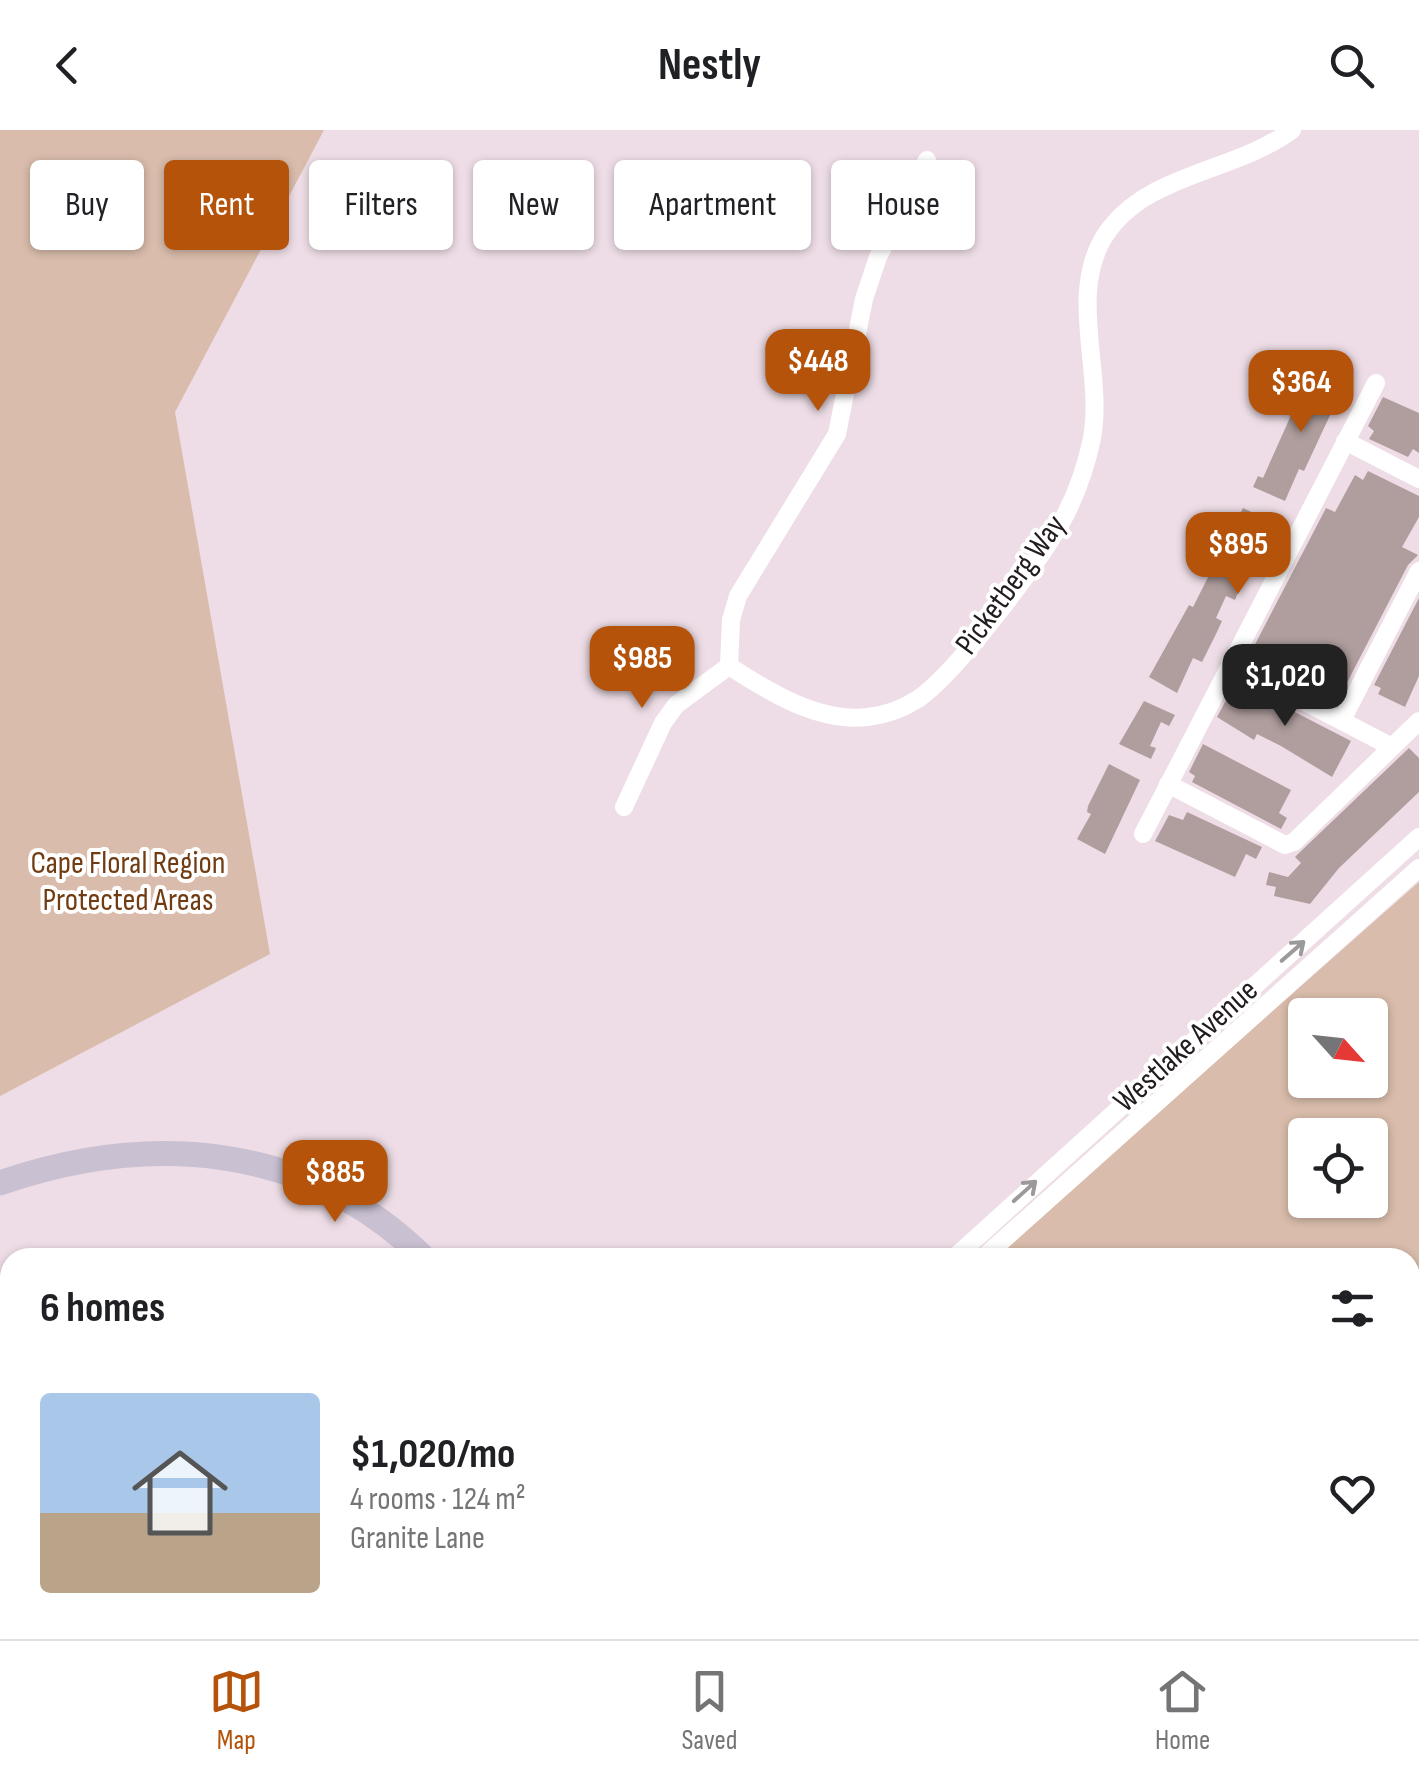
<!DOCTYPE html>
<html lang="en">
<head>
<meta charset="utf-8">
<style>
	body { margin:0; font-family:"Sofia Sans Condensed",sans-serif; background:#f2f2f2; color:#202124; height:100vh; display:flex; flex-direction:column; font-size:38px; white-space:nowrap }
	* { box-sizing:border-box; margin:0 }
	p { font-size:32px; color:#757577 }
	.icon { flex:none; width:55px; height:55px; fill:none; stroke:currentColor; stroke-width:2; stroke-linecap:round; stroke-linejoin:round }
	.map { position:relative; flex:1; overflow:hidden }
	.panel { position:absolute; left:0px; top:1118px; width:1420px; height:392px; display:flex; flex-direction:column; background:#fff; border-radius:30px 30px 0 0; box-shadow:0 2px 8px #0004 }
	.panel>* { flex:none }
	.hud { position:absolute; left:30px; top:30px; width:1360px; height:90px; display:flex; gap:20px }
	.needle { width:65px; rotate:117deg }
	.controls { position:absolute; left:1288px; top:868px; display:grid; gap:20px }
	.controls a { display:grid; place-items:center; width:100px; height:100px; border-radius:10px; background:#fff; box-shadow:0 2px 8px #0004; font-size:50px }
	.price { position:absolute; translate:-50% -85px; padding:0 22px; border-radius:20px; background:#b45309; color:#fff; font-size:32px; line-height:65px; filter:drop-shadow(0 2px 5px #0008) }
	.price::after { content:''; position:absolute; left:50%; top:60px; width:30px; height:22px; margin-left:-15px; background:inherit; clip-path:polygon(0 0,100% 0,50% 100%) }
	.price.on { background:#222; color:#fff }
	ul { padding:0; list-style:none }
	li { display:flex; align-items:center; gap:30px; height:250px; padding:0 40px }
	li+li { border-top:2px solid #e0e0e0 }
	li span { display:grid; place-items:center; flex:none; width:280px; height:200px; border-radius:10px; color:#555 }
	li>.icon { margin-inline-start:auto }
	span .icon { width:120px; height:120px; fill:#fffc; stroke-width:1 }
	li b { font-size:42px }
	h2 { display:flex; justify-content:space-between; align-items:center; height:120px; padding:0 40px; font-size:42px }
	.chip { padding:0 35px; border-radius:10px; background:#fff; box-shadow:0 2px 8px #0004; font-size:35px; line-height:90px }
	.chip.on { background:#b45309; color:#fff }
	header { display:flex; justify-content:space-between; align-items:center; height:130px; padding:0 40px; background:#fff; font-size:45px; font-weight:700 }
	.tabs { display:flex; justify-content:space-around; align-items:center; height:140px; border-top:2px solid #e0e0e0; background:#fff; font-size:28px; color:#757577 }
	.tabs a { display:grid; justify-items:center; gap:5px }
	.tabs .on { color:#b45309 }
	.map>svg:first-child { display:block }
	.green { fill:#d9bcab; fill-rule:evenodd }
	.building { fill:#b09e9e }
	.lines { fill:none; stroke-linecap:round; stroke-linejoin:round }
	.minor { stroke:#fff; stroke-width:18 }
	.secondary { stroke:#c9c0d1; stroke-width:25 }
	.oneway { stroke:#9c999a }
	.labels { text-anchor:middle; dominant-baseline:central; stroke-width:8; stroke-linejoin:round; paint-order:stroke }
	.street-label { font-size:32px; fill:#221c1f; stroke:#fff }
	.park-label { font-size:32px; fill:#723c13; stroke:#fff }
</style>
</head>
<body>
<header><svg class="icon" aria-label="back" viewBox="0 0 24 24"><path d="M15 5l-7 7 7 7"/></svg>Nestly<svg class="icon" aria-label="search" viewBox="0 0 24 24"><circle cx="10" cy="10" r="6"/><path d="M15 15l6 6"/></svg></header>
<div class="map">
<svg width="1419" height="1509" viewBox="0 0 1419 1509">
	<rect width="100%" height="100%" fill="#eedde6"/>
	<g class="green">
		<polygon points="0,0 324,0 175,282 270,824 0,966"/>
		<path d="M1419 752V1509H603L612 1500H1410V1128L993 1127ZM1305 885H1370V950H1305ZM1305 1005H1370V1070H1305Z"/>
		<polygon points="384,1500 519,1500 518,1509 385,1509"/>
	</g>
	<g class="building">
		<polygon points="1316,241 1349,257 1344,268 1339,266 1304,341 1299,339 1285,371 1253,357 1258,346 1263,348 1301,263 1305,265"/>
		<polygon points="1383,267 1419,283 1419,323 1413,319 1408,327 1369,309 1374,301 1368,296"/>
		<polygon points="1368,341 1419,366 1419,387 1402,417 1418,425 1408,435 1338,570 1323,562 1321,566 1253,531 1250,524 1326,378 1335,382 1355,345 1363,350"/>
		<polygon points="1243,378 1274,393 1269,404 1260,400 1250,422 1256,425 1251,436 1242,432 1232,455 1240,458 1235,470 1226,466 1216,488 1222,491 1217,502 1202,532 1193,528 1177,563 1149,547 1189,475 1193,477"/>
		<polygon points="1419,468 1419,546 1405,577 1378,564 1381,558 1374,555"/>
		<polygon points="1246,557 1351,611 1332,647 1281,616 1257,604 1254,610 1217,587 1231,561 1242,564"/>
		<polygon points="1144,571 1175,585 1169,596 1161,592 1150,616 1156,618 1151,629 1119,614"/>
		<polygon points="1203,614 1291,660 1279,683 1287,688 1281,699 1192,652 1195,646 1189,642"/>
		<polygon points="1409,618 1419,628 1419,662 1339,738 1310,774 1274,766 1276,757 1266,755 1269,742 1288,747 1301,733 1295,727 1299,723"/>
		<polygon points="1109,634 1140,650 1105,724 1077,709 1091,684 1087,682 1088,676"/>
		<polygon points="1187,682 1262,717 1256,729 1246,724 1235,747 1155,711 1169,685 1183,690"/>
	</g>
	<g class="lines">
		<g class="minor">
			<polyline points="1345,311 1419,349"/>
			<polyline points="1230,533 1392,617"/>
			<path d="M729 536C769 562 819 593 868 587 885 585 904 578 918 569 957 542 1036 436 1061 393 1075 368 1086 337 1092 308 1104 243 1068 166 1104 107 1144 43 1234 43 1292 0"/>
			<polyline points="729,536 731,490 738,466 837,304 864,169 878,127 927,30"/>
			<polyline points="1342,590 1419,441"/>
			<polyline points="1168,654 1285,715 1294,712 1419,591"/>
			<polyline points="624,677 663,593 676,575 729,536"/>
			<polyline points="1143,704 1376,253"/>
			<polyline points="954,1128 1419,707"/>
			<polyline points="983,1128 1419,738"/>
			<polyline points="0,1203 10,1202"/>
			<polyline points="0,1380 10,1427"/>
			<polyline points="20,1500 21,1509"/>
			<polyline points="215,1500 217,1509"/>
			<polyline points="376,1500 378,1509"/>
		</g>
		<g class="secondary">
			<path d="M0 1053C148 1002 307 1012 424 1128"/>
			<polyline points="533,1509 534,1500"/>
		</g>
	</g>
	<defs><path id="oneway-shaft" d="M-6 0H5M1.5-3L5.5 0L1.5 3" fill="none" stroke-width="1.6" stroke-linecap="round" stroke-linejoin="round" transform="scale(2.5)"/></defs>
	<g class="oneway">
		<use href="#oneway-shaft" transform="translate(1293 821) rotate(-41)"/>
		<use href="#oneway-shaft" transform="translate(1025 1061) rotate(-42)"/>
	</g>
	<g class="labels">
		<g class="street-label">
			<text transform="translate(1011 455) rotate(-54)">Picketberg Way</text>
			<text transform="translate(1186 916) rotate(-42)">Westlake Avenue</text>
		</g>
		<g class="park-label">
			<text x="128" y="733">Cape Floral Region<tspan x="128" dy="37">Protected Areas</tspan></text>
		</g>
	</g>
</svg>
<div class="controls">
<a><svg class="needle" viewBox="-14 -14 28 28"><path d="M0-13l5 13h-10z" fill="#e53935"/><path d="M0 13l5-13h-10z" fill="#757577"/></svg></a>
<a><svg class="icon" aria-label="locate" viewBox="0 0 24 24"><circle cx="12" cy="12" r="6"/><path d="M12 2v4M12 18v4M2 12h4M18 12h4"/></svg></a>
</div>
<b class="price" style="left:818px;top:284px">$448</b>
<b class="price" style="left:1301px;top:305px">$364</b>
<b class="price" style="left:1238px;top:467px">$895</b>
<b class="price" style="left:642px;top:581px">$985</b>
<b class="price on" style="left:1285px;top:599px">$1,020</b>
<b class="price" style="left:335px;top:1095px">$885</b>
<div class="hud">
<a class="chip">Buy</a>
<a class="chip on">Rent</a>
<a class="chip">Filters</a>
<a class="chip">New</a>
<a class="chip">Apartment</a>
<a class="chip">House</a>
</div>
<section class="panel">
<h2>6 homes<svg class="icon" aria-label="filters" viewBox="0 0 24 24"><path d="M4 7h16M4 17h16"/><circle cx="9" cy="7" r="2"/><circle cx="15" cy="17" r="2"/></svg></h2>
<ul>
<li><span style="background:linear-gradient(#a9c7e8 60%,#b9a48a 0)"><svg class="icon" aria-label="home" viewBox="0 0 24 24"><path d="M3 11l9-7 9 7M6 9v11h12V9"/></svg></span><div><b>$1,020/mo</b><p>4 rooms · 124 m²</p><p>Granite Lane</p></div><svg class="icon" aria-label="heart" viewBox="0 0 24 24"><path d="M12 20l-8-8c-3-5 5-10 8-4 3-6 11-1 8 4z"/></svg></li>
</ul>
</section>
</div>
<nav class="tabs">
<a class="on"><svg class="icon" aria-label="map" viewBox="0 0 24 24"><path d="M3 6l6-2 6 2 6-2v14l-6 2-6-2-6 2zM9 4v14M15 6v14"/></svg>Map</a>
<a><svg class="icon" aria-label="saved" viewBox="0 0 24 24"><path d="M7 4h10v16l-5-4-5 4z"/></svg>Saved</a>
<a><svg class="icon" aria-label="home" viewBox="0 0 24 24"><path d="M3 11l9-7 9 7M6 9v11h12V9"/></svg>Home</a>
</nav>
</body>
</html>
